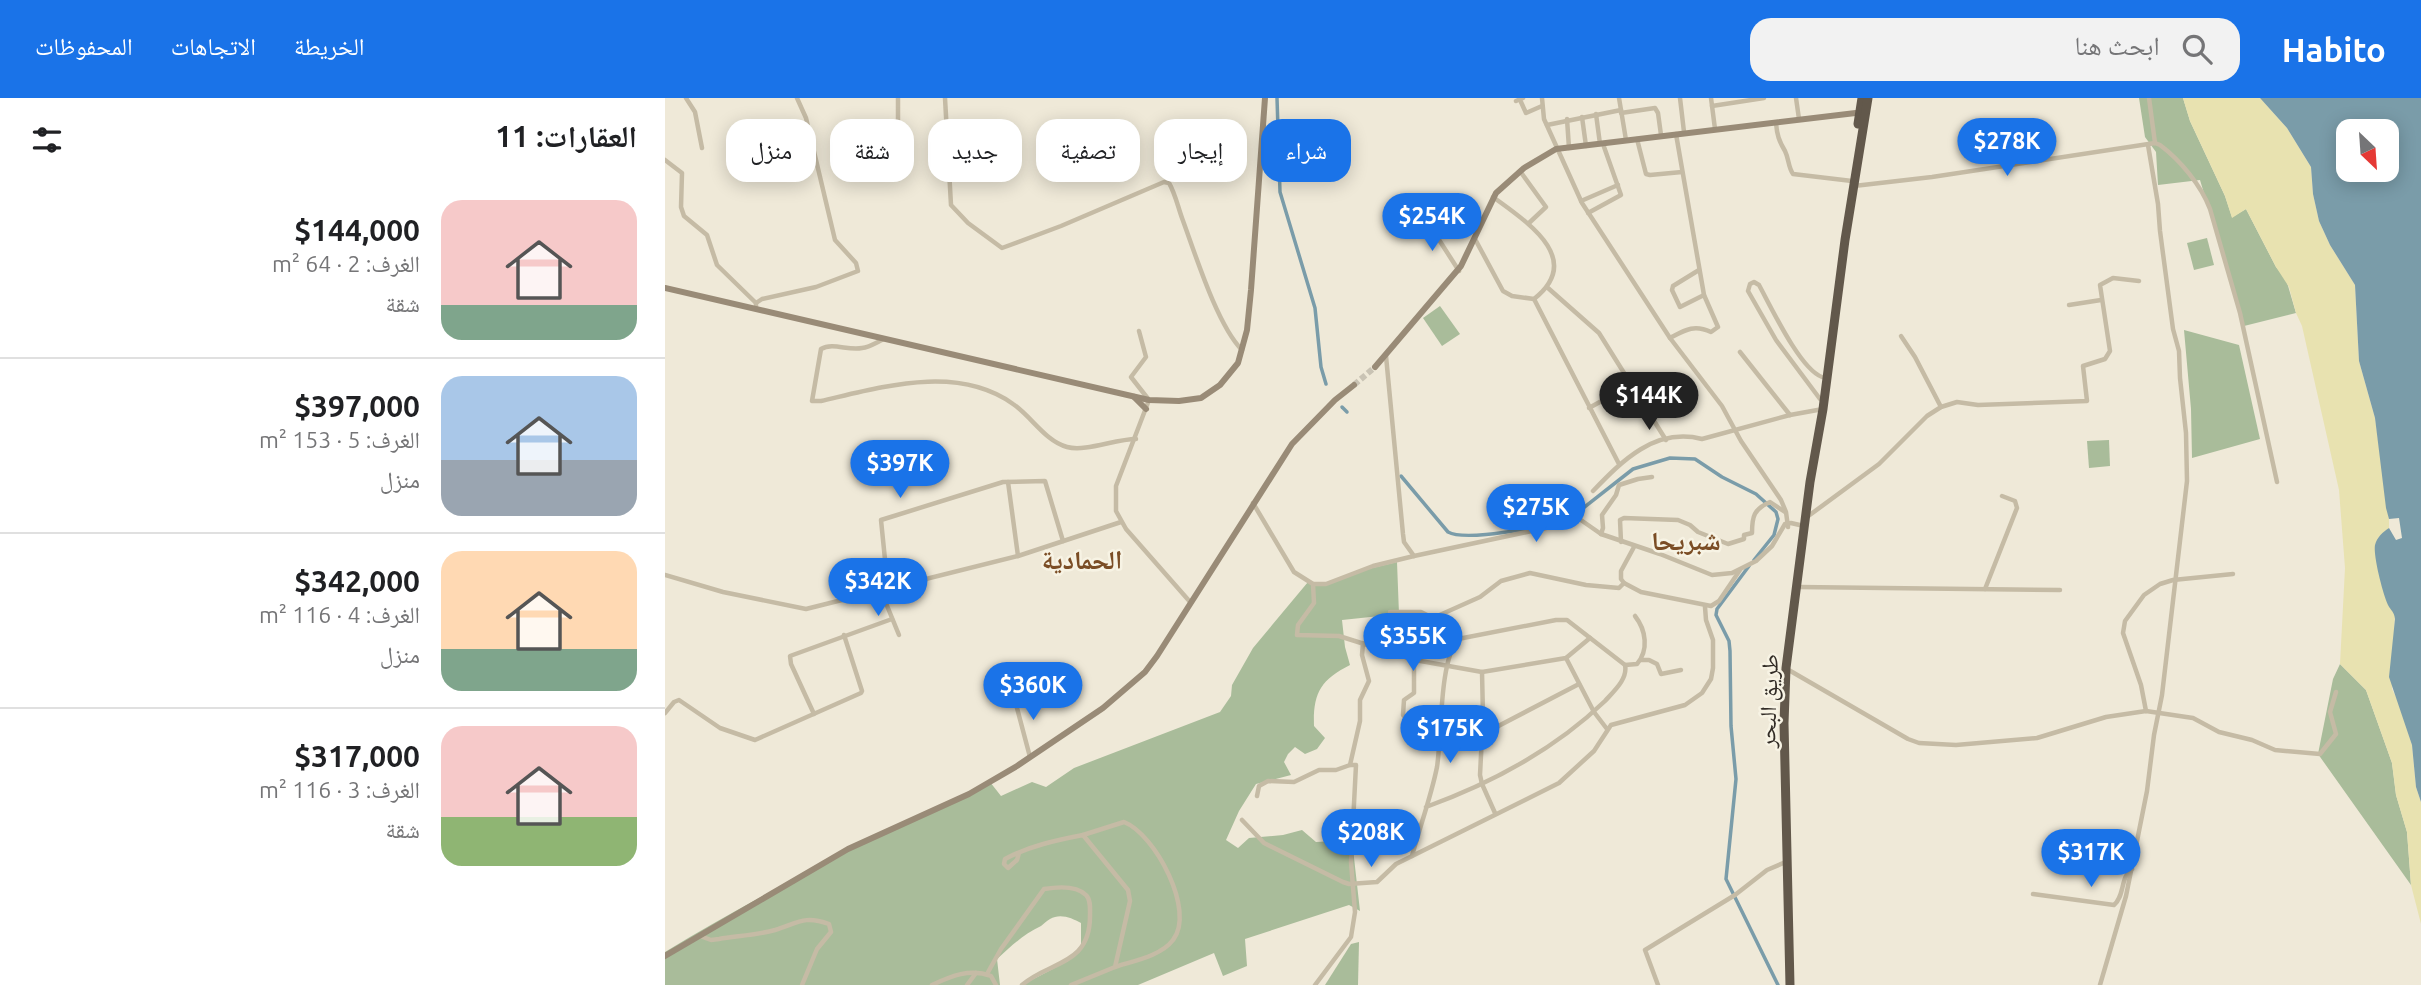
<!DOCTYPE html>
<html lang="ar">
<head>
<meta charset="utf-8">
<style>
	body { margin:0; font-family:Ubuntu,"Noto Naskh Arabic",sans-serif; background:#f2f2f2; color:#202124; direction:rtl; height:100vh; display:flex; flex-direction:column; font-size:26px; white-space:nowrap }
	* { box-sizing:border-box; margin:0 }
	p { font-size:23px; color:#757577 }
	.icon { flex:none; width:38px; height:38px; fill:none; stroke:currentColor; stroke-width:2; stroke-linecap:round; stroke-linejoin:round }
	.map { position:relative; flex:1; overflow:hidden; direction:ltr }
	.side { display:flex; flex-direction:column; background:#fff; width:665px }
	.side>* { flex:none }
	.hud { position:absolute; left:21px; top:21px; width:665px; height:63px; direction:rtl; display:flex; gap:14px }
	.needle { width:46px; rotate:155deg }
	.tools { position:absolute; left:1671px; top:21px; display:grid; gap:14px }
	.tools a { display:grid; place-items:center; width:63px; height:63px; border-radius:14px; background:#fff; box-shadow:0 4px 18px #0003; font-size:35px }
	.price { position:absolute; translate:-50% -60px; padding:0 16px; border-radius:24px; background:#1a73e8; color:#fff; font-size:23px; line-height:46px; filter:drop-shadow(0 2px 4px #0008) }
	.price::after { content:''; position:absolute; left:50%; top:42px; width:21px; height:16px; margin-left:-10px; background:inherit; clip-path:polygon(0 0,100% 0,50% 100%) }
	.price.current { background:#222; color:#fff }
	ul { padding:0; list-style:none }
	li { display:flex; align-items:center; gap:21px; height:175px; padding:0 28px }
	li+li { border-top:2px solid #e0e0e0 }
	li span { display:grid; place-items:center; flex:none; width:196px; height:140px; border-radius:21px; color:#555 }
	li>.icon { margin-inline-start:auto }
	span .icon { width:84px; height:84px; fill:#fffc; stroke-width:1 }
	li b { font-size:30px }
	h2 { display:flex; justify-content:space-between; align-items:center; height:84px; padding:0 28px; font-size:30px }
	.pill { padding:0 24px; border-radius:21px; background:#fff; box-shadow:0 4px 18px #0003; font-size:24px; line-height:63px }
	.pill.current { background:#1a73e8; color:#fff }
	header { display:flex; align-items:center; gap:42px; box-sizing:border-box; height:98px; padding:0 35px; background:#1a73e8; color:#fff }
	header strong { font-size:33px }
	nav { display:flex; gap:38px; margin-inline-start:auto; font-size:24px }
	.search { width:490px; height:63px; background:#f2f2f2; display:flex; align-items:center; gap:18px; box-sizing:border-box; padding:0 24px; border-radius:21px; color:#757577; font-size:26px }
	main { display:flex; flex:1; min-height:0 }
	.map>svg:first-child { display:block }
	.green { fill:#a9bc9a }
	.sand { fill:#e8e2b0 }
	.water { fill:#7a9ca9; fill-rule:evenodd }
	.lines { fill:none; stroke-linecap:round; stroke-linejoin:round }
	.canal { stroke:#7a9ca9; stroke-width:3.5 }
	.secondary-tunnel { stroke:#c9c3b4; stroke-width:6; stroke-dasharray:6 3; stroke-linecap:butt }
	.minor { stroke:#c5bba5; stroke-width:4.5 }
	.secondary { stroke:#998b77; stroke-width:6 }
	.trunk { stroke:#62584b; stroke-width:9 }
	.labels { text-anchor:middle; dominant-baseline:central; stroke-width:5; stroke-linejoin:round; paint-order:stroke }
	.street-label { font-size:23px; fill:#322c26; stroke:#f7f3e4 }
	.quarter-label { font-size:26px; font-weight:bold; fill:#7b4d25; stroke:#f7f3e4 }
</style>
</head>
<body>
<header>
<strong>Habito</strong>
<div class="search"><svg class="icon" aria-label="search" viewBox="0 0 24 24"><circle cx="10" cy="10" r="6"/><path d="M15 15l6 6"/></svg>ابحث هنا</div>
<nav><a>الخريطة</a><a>الاتجاهات</a><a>المحفوظات</a></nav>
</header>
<main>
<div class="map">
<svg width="1756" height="887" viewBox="0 0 1756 887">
	<rect width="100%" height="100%" fill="#efe9d8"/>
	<g class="green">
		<polygon points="1474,0 1518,0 1525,23 1560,98 1567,119 1581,111 1611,169 1621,181 1631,215 1579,228 1535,82 1493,87 1491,54 1480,39"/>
		<polygon points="1542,140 1549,167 1529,172 1522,145"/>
		<polygon points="775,208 795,236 777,248 758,220"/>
		<polygon points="1519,232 1574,247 1595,341 1527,360 1526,311"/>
		<polygon points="1444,342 1445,368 1424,370 1422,343"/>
		<path d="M732 464 734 516 677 522 680 549 685 567C655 582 648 596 649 628L660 640 652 651 640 656 630 649 623 656 619 664 626 677 591 686 574 713 561 742 573 750 584 740 618 737 637 732 651 744 687 742 695 813 684 807 580 841 582 868 558 878 549 855 473 887H357L403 863 416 851V825C407 820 395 815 385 821 381 823 379 826 376 828 359 836 346 848 332 861L335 887H0V854C105 790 215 737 325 684L336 698 367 684 381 689 409 670 555 614 566 598 567 587 588 550 643 484 655 487 691 474Z"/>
		<polygon points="1675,566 1701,592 1727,665 1731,697 1742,734 1746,787 1653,656 1668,581"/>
		<polygon points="694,844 693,887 660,887 686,846"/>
	</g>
	<polygon class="sand" points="1518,0 1595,0 1622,30 1646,69 1648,96 1654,123 1665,147 1690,187 1694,263 1710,320 1724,421 1724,430 1713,440 1710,451 1730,515 1727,591 1734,605 1747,647 1751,689 1756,704 1756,826 1746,787 1742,734 1731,697 1727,665 1701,592 1675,566 1680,470 1674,392 1637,228 1631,215 1624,189 1611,169 1581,111 1567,120 1560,98 1525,23"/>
	<path class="water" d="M1595 0H1756V704L1751 689 1747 647 1724 579 1730 521C1729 513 1726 513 1723 507 1718 496 1708 458 1710 447 1712 439 1718 434 1724 430L1731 442 1737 440 1734 420 1724 421 1721 410 1710 320 1694 263 1690 187 1665 147 1654 123 1648 96 1646 69 1622 30ZM1722 33V72H1684V33Z"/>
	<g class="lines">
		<g class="canal">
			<polyline points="612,0 615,94 650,210 656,269 661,286"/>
			<polyline points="677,309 682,314"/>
			<path d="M736 378 783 434C801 444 868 429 892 426"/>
			<polyline points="903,422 968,371 1005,360 1030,361 1057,379 1091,396 1111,414 1113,421 1109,437 1089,462"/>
			<polyline points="1084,468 1052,511 1051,517 1064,543 1065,553 1066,628 1071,681 1061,781 1113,887"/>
		</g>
		<polyline class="secondary-tunnel" points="689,287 710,269"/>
		<g class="minor">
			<polyline points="21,0 30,14 37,50"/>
			<path d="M280 0 286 107 303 125 337 150 396 128 499 84 504 85C510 95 513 109 517 120 530 155 552 227 577 252"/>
			<polyline points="877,0 879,21 917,105 1005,240 1057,308 1076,343 1116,402 1121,414 1123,429"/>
			<polyline points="954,0 961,42"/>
			<polyline points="1015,0 1019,34"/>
			<polyline points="1046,0 1050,31"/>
			<polyline points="1131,0 1134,21"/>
			<polyline points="1484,0 1490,45"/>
			<polyline points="851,3 858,0"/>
			<polyline points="856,4 861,15 877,8"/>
			<polyline points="1047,8 1099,0"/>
			<polyline points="956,15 990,10 993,15 996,37"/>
			<polyline points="931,16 935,46"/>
			<polyline points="917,19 921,48"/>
			<polyline points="902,21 904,50"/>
			<path d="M1111 25C1112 37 1114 43 1120 53 1124 61 1123 69 1128 76L1187 83"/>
			<polyline points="882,27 956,12"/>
			<polyline points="972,41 981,76 985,77 1017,74"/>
			<polyline points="233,49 233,0"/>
			<polyline points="0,62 17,75 16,109 19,118 42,137 52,167 91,205"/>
			<polyline points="855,73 881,109 864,125"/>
			<path d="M1189 88 1267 79 1490 45 1495 47C1515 62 1536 87 1545 111L1575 215 1612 384"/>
			<polyline points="916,103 953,87"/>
			<polyline points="923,115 956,97 938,46"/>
			<polyline points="762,123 794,173"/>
			<path d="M810 141 838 193 847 198 869 201C920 161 862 124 828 99"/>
			<polyline points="1034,172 1008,188 1007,192 1015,209 1039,197"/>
			<polyline points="883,190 934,235 1001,342"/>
			<polyline points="869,201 954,366"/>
			<polyline points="1404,207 1436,202"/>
			<polyline points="91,211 91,205 97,201 151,189 193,173 191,165 170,142 141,20 132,0"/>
			<polyline points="474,233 481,259 466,279 484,302 451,388 451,413 461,431 526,505"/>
			<polyline points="1236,238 1250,259 1276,309"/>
			<path d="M1005 240C1020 232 1029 226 1046 234L1053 229 1039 197 1011 36"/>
			<path d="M219 241C212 244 205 249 197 250 183 253 168 244 156 251L147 303H156C217 289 292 266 348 306 366 318 380 343 402 349 421 354 450 341 471 341"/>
			<polyline points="1075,254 1125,317"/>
			<polyline points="721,258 738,436 739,444 749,458"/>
			<path d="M1155 301 1111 242 1083 193 1085 186 1089 184 1094 187C1106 209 1135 271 1157 279"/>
			<polyline points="924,310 967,286"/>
			<polyline points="343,384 353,458"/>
			<path d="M928 393C957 363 990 329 1037 341L1125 317 1158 311"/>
			<polyline points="588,405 629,474 648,486 661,486 708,468 749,458 890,428 913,420 936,436 995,456 1047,477 1067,475 1091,463 1107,448 1120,426 1126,425 1139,428"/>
			<polyline points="1142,419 1214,366 1262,318 1276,309 1292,304 1313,307 1422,303 1418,268 1440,261 1445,253 1435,187 1448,180 1474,183"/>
			<polyline points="936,436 938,430 937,417 951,397 954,387 973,381 987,379"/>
			<path d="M956 444 955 422 959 420 1013 422 1025 427 1033 434 1063 446 1079 441V437L1087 435C1087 418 1089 411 1105 404L1120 414"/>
			<polyline points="0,477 58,494 141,511 353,458 456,424"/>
			<polyline points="959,485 976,494 1046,508 1054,503 1075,472"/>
			<polyline points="648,486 649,505 633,527 632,537 674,538 750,562 817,574 901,560 925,540"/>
			<polyline points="1133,489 1395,492"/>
			<polyline points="223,491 216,422 338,384 380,383 398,443"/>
			<polyline points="1320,491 1352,410 1350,403 1337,398"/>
			<polyline points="216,493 234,537"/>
			<polyline points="725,514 756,514 768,520"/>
			<polyline points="901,560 929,614 942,631"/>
			<polyline points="750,562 757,536 768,520 815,499 836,483 865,475 921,487 954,490 959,485 956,481 956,473 969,449"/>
			<polyline points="976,562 984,562 992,566 996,576 1016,572"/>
			<path d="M960 567 972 566C984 552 981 532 970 518"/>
			<polyline points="1122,571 1243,641 1254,645 1291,647 1372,640 1441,619 1481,613 1528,620 1554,634 1587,642 1610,652 1655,656 1671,636 1665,614 1671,594"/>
			<polyline points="817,574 818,618 815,677 817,686 830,715"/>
			<polyline points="348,595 365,659"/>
			<polyline points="1481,613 1476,587 1458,535 1460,523 1479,497 1495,486 1508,482 1568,476"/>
			<polyline points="0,615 9,604 14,602 55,630 90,642 196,595 197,593 179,537"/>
			<polyline points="149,616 126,566 125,558 227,521"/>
			<polyline points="818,636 914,586"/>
			<polyline points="746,638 747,627 738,617 739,602 749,595 749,562"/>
			<polyline points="592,698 594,688 603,683 629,684 654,672 671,672 685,667 695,623 695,602 704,583 697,557 698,545"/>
			<polyline points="577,722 599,745 678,784 684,786 712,784 731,766 894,685 929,653 946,627 1020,607 1037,595 1046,581 1048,570 1048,542 1041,522 1040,509"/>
			<path d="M418 737 459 724C490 736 531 813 508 842 496 858 468 863 450 869"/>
			<path d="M354 755 352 762 343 770 339 766 340 761C364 748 392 742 418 737L463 792 465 803 450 869 406 887"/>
			<path d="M747 758C755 728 766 699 772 669 777 637 774 564 793 541L891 522H902L960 567C963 581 949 593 940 603 889 652 827 685 761 709"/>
			<path d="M1368 796 1449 807C1460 798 1455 779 1467 771"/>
			<path d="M35 838 46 842 54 841C72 838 92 837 110 832 133 825 139 817 164 826L166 834 152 851 137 887"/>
			<path d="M322 876 336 851 379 791C391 789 411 787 421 797 426 802 425 811 425 818 425 868 384 863 357 887"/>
			<path d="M267 887C286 878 305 870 326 878L331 887"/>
			<polyline points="302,887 311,875"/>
			<polyline points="650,887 686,839 690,814 686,764 691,667 685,667"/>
			<polyline points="993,887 980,852 1070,797 1102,772 1123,763"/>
			<polyline points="1435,887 1461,798 1482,693 1489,637 1497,597 1522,383 1521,335 1515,280 1514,253 1508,231 1495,133 1493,106 1483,47"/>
		</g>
		<g class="secondary">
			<polyline points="0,190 484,302 514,303 536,300 555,287 573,265 582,232 586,192 600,0"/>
			<polyline points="710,269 796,168 831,95 859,70 891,51 1199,14"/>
			<polyline points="469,299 481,311"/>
			<polyline points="0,858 183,751 304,696 352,668 438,610 480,574 492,558 627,346 670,302 689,287"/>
		</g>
		<g class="trunk">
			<polyline points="1193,26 1197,0"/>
			<polyline points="1125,887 1119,625 1121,570 1145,384 1158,311 1180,142 1203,0"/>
		</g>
	</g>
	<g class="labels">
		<g class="street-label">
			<text transform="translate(1103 603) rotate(-88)">طريق البحر</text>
		</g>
		<g class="quarter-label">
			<text x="1021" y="442">شبريحا</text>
			<text x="417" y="461">الحمادية</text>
		</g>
	</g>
</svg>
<div class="tools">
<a><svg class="needle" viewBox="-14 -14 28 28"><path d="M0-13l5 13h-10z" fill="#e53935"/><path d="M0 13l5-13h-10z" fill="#757577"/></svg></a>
</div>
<b class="price" style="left:1342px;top:80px">$278K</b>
<b class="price" style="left:767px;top:155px">$254K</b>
<b class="price current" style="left:984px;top:334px">$144K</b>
<b class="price" style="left:235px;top:402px">$397K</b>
<b class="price" style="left:871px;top:446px">$275K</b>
<b class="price" style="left:213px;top:520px">$342K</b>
<b class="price" style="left:748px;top:575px">$355K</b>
<b class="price" style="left:368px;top:624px">$360K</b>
<b class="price" style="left:785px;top:667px">$175K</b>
<b class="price" style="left:706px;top:771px">$208K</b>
<b class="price" style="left:1426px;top:791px">$317K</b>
<div class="hud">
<a class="pill current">شراء</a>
<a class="pill">إيجار</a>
<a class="pill">تصفية</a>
<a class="pill">جديد</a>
<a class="pill">شقة</a>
<a class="pill">منزل</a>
</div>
</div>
<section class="side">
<h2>العقارات: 11<svg class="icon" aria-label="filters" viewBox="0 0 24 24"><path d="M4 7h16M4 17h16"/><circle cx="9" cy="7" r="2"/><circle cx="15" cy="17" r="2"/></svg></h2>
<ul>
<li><span style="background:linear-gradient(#f6c9c9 75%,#7fa58c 0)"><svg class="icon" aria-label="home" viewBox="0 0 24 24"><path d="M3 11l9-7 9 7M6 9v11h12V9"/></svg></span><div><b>$144,000</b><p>الغرف: 2 · 64 m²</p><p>شقة</p></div></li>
<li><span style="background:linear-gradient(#a9c7e8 60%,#9aa5b1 0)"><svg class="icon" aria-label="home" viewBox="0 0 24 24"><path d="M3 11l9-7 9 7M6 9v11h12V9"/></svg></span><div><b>$397,000</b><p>الغرف: 5 · 153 m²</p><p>منزل</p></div></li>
<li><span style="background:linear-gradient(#ffd9b3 70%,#7fa58c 0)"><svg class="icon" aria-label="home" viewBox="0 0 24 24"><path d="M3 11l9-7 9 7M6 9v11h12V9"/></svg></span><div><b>$342,000</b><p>الغرف: 4 · 116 m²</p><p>منزل</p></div></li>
<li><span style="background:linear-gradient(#f6c9c9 65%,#8fb573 0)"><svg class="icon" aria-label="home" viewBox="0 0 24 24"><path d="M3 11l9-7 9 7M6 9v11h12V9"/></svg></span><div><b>$317,000</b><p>الغرف: 3 · 116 m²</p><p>شقة</p></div></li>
</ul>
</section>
</main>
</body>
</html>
